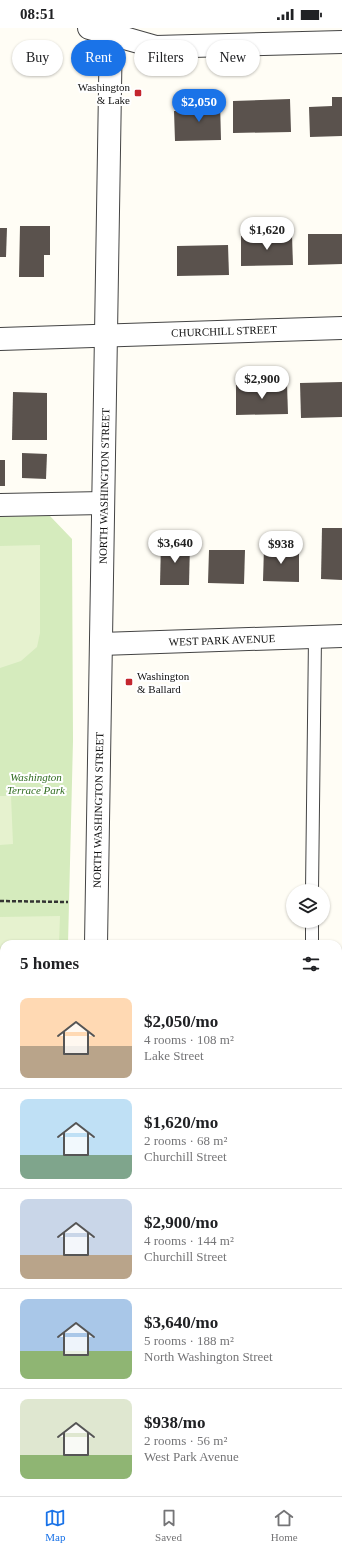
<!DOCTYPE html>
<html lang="en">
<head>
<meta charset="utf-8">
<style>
	body { margin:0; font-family:Georgia,serif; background:#f6f6f6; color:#202124; height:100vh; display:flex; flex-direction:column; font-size:15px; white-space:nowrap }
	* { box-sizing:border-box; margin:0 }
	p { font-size:13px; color:#757577 }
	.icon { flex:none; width:22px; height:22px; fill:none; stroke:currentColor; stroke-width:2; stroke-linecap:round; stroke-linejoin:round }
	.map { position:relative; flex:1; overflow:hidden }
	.details { position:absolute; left:0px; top:912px; width:342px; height:556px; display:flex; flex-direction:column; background:#fff; border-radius:12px 12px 0 0; box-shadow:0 1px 3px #0004 }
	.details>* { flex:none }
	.banner { position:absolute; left:12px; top:12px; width:318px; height:36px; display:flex; gap:8px }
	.controls { position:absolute; left:286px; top:856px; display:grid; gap:8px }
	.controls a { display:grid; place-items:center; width:44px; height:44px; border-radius:50%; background:#fff; box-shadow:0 1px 3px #0004; font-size:20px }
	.price { position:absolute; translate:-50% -34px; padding:0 9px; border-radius:14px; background:#fff; color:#222; font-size:13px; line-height:26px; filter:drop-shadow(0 1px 2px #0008) }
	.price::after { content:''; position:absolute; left:50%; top:24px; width:12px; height:9px; margin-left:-6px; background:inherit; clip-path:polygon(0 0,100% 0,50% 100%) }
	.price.on { background:#1a73e8; color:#fff }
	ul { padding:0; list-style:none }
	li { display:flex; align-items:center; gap:12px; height:100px; padding:0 20px }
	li+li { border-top:1px solid #e0e0e0 }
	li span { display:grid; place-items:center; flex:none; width:112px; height:80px; border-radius:8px; color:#555 }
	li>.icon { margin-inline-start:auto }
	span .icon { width:48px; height:48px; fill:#fffc; stroke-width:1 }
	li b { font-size:17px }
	h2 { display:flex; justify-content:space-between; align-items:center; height:48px; padding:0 20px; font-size:17px }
	.chip { padding:0 14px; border-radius:18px; background:#fff; box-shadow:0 1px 3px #0004; font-size:14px; line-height:36px }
	.chip.on { background:#1a73e8; color:#fff }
	.status { display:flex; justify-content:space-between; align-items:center; height:28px; padding:0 20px; background:#fff; direction:ltr }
	.status svg { height:11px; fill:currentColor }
	.tabs { display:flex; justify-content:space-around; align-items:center; height:56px; border-top:1px solid #e0e0e0; background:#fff; font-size:11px; color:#757577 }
	.tabs a { display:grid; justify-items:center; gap:2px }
	.tabs .on { color:#1a73e8 }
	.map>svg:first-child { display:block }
	.green { fill:#d5ebbd }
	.pitch { fill:#e6f2cf }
	.building { fill:#5a524d }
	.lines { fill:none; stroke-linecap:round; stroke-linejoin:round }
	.service-casing { stroke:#444; stroke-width:14 }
	.minor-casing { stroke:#444; stroke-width:24 }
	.tertiary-casing { stroke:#444; stroke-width:24 }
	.path { stroke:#333; stroke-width:2.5; stroke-dasharray:4 2; stroke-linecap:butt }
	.service { stroke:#fff; stroke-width:12 }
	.minor { stroke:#fff; stroke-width:22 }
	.tertiary { stroke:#fff; stroke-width:22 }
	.poi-dot { fill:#c4262e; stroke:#fff; stroke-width:1.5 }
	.labels { text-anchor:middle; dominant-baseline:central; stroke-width:4; stroke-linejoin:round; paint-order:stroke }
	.poi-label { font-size:11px; fill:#111; stroke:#fff; text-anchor:end }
	.street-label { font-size:11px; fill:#111; stroke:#fff }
	.park-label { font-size:11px; font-style:italic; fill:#2f6b1f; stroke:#fff }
</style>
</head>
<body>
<div class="status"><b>08:51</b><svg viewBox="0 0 49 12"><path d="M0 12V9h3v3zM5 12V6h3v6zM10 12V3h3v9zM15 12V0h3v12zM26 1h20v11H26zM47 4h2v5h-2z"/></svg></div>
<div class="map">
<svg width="342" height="1468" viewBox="0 0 342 1468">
	<rect width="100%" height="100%" fill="#fffdf5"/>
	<polygon class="green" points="49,487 72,511 73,713 68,916 4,916 4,1007 0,1007 0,489"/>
	<g class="pitch">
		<polygon points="40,517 40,605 37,619 21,633 0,640 0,518"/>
		<polygon points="0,768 11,768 13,816 0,817"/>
		<polygon points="60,888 59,916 4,916 4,1000 0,1000 0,889"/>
	</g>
	<g class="building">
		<polygon points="332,69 342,69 342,108 310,109 309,79 332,78"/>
		<polygon points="290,71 291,104 233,105 233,73"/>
		<polygon points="220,73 221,112 175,113 174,83 197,82 197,74"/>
		<polygon points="20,198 50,198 50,227 44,227 44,249 19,249"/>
		<polygon points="0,200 7,200 6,229 0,229"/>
		<polygon points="308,206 342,206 342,236 308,237"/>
		<polygon points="292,207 293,237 241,238 241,208"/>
		<polygon points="228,217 229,247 177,248 177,218"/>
		<polygon points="342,354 342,389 301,390 300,355"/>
		<polygon points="287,356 288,386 236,387 236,357"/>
		<polygon points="13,364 47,365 47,412 12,412"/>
		<polygon points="22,425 47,426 46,451 22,450"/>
		<rect x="0" y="432" width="5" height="26"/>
		<polygon points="322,500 342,500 342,552 321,551"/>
		<polygon points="161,514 190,515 189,557 160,557"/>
		<polygon points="264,519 299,520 299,554 263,553"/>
		<polygon points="209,522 245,522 244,556 208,555"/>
		<polygon points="338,934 342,934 342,1009 339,1009"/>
		<polygon points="338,1030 342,1030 342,1059 339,1059"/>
		<polygon points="338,1070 342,1070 342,1099 339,1099"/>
		<rect x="338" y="1119" width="4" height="76"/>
		<rect x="338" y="1216" width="4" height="29"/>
		<rect x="338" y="1255" width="4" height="28"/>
		<rect x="338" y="1305" width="4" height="75"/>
		<rect x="338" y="1400" width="4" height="29"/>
		<polygon points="342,1440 342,1468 332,1468 332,1464 338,1464 338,1441"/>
	</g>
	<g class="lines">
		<g class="service-casing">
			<g id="service">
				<polyline points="312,863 315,609"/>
				<polyline points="312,916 312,893"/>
				<polyline points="0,1168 4,1167"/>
				<polyline points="306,1468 306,1464"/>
			</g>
		</g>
		<g class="minor-casing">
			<g id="minor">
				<polyline points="89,0 156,19 342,14"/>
				<polyline points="0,311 342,300"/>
				<polyline points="101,616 342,608"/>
			</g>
		</g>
		<g class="tertiary-casing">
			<g id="tertiary">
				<polyline points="0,477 103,475"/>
				<polyline points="96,916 111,0"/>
				<polyline points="86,1468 86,1464"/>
			</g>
		</g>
		<polyline class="path" points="0,873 68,874"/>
		<use href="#service" class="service"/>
		<use href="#minor" class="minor"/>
		<use href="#tertiary" class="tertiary"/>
	</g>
	<g class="poi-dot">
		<rect x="134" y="61" width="8" height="8" rx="2"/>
		<rect x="125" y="650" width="8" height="8" rx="2"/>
	</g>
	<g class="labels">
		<g class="poi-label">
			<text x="130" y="59">Washington<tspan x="130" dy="13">&amp; Lake</tspan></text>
			<text x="137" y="648" text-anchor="start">Washington<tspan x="137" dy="13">&amp; Ballard</tspan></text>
		</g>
		<g class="street-label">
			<text transform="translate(224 303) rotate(-2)">CHURCHILL STREET</text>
			<text transform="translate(104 458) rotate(-89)">NORTH WASHINGTON STREET</text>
			<text transform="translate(222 612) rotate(-2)">WEST PARK AVENUE</text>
			<text transform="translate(98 782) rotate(-89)">NORTH WASHINGTON STREET</text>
		</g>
		<g class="park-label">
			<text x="36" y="749">Washington<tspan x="36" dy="13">Terrace Park</tspan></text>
		</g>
	</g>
</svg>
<div class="controls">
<a><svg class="icon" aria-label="layers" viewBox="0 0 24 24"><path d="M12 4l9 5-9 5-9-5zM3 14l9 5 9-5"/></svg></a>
</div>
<b class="price on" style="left:199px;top:95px">$2,050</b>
<b class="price" style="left:267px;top:223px">$1,620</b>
<b class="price" style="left:262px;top:372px">$2,900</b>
<b class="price" style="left:175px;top:536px">$3,640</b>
<b class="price" style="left:281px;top:537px">$938</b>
<div class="banner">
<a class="chip">Buy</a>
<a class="chip on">Rent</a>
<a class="chip">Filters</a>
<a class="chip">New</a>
</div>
<section class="details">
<h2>5 homes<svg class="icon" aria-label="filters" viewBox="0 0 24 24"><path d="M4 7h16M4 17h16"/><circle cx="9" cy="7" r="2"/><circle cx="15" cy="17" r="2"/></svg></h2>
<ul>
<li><span style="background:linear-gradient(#ffd9b3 60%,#b9a48a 0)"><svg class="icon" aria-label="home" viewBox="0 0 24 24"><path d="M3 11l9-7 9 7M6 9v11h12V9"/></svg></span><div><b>$2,050/mo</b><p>4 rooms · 108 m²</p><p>Lake Street</p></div></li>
<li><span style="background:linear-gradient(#bfe0f5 70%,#7fa58c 0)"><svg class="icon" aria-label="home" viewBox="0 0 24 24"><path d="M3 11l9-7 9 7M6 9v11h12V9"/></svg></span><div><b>$1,620/mo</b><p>2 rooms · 68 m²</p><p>Churchill Street</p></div></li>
<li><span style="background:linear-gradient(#c9d6e8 70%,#b9a48a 0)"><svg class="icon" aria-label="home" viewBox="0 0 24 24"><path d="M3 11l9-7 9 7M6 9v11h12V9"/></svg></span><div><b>$2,900/mo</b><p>4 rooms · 144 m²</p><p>Churchill Street</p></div></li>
<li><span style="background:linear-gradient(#a9c7e8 65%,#8fb573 0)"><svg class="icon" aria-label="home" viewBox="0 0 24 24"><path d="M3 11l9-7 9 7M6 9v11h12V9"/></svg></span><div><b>$3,640/mo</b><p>5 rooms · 188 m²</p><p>North Washington Street</p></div></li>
<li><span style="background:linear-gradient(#dfe7d0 70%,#8fb573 0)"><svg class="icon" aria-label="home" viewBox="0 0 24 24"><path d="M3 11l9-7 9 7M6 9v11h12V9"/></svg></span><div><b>$938/mo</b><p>2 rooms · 56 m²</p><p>West Park Avenue</p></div></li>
</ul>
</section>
</div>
<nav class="tabs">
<a class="on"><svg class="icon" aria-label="map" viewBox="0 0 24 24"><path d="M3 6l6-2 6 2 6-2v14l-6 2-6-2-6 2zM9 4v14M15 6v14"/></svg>Map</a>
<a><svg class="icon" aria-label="saved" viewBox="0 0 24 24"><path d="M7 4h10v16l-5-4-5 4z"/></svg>Saved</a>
<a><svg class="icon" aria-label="home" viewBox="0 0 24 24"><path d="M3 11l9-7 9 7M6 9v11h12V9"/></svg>Home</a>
</nav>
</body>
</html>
